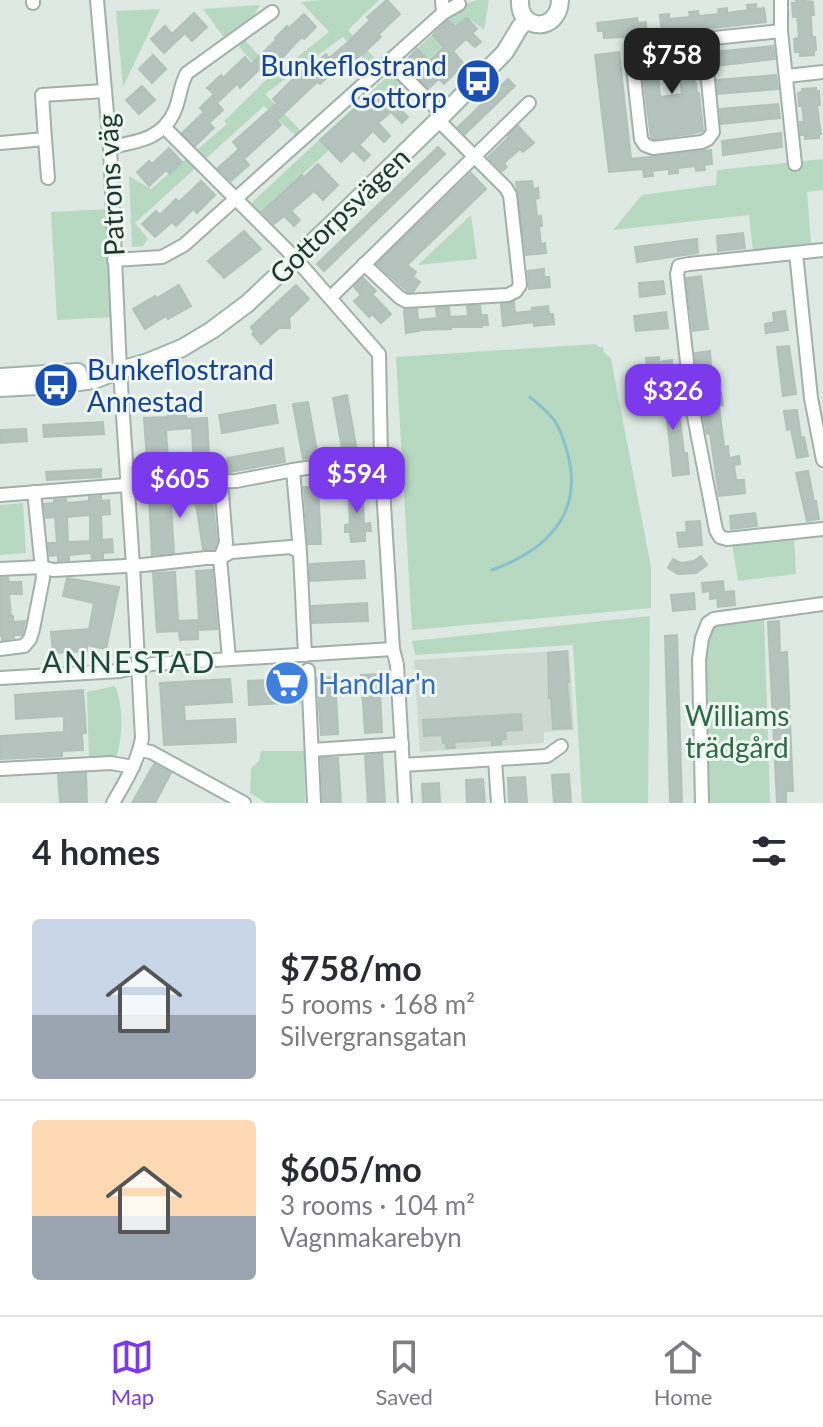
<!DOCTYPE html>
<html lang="en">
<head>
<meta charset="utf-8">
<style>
	body { margin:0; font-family:Lato,sans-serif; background:#f7f7f7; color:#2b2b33; height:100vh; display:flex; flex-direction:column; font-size:30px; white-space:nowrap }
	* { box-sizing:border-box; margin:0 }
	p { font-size:26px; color:#7c7c81 }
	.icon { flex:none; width:44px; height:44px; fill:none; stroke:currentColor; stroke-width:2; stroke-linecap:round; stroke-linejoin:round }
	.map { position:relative; height:803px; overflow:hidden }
	.side { display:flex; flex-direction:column; background:#fff; flex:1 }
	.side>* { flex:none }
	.price { position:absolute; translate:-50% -68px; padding:0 18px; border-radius:16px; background:#7c3aed; color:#fff; font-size:26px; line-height:52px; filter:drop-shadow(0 2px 4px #0008) }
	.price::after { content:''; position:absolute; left:50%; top:48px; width:24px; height:18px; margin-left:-12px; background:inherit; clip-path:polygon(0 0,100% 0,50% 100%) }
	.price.on { background:#222; color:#fff }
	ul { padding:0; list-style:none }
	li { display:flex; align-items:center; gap:24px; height:200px; padding:0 32px }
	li+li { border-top:2px solid #e1e1e2 }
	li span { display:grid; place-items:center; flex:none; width:224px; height:160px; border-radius:8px; color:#555 }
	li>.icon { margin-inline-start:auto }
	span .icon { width:96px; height:96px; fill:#fffc; stroke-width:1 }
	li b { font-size:34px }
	h2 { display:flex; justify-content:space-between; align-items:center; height:96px; padding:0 32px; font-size:34px }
	.menu { display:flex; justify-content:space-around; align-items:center; height:112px; border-top:2px solid #e1e1e2; background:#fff; font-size:22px; color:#7c7c81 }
	.menu a { display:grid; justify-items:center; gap:4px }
	.menu .on { color:#7c3aed }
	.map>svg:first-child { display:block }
	.built { fill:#cdd8d3 }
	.green { fill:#b8d9c1 }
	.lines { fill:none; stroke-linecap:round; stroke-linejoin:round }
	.stream { stroke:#89c1cb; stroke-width:3 }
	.building { fill:#b4c3bd; stroke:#b1c2bb; stroke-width:2; fill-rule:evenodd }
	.street-casing { stroke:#a2b0ab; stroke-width:16 }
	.secondary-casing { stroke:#9eb4ac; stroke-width:20 }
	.street { stroke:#fff; stroke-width:12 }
	.secondary { stroke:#fff; stroke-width:16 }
	.labels { text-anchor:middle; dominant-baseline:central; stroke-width:6; stroke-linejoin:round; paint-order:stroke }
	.transit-label { font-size:28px; fill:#164399; stroke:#eef6f2; text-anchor:end }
	.street-label { font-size:28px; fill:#213731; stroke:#eef6f2 }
	.shop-label { font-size:28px; fill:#366cbe; stroke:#eef6f2; text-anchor:start }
	.park-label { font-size:28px; fill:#2e6b46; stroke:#eef6f2 }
	.neighbourhood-label { font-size:30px; letter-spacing:2px; fill:#1e483e; stroke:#eef6f2 }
</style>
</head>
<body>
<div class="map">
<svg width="823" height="803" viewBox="0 0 823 803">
	<rect width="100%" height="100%" fill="#dee9e4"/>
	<polygon class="built" points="569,650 574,730 544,732 544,743 420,752 414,660"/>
	<g class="green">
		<polygon points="322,0 379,0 348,30 381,65 375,71 343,37 265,94 304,134 299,139 264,106 135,223 148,239 143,246 132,247 129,176 151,189 227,124 224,121 267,79 236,43 243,38 276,74 329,32 301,2"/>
		<polygon points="477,0 489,0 484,30 467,17 447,36 444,45 256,217 246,208 465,4"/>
		<polygon points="260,5 250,22 225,39 203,9"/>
		<polygon points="160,9 123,87 116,11"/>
		<polygon points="823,159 823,190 807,192 811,244 753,252 749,215 613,230 642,195 716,185 717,170"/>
		<polygon points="108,209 114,317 57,320 51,212"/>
		<polygon points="471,215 477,259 418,265"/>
		<polygon points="595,344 599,347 603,347 604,352 611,359 651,567 651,608 412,630 396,357"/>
		<polygon points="23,503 26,553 0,555 0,505"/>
		<polygon points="794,536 796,574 738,581 732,544"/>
		<polygon points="650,616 648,803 582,803 573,645 415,655 412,641"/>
		<polygon points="764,619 770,803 708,803 704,659 712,627 716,623"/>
		<path d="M115 686C124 706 123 740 115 760H89L87 692Z"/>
		<polygon points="261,751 304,751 305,803 266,803 250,793 251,768 259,761"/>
	</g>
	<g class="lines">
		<path class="stream" d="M492 570C542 552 582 518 569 459 566 447 563 434 556 423 550 413 539 405 530 397"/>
	</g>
	<g class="building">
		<polygon points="387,0 400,14 378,35 381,37 368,49 345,68 341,64 320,84 317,82 277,120 281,125 244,159 249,165 231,181 218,168 239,149 233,142 277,103 273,99 301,71 304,74 326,54 329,58 346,44 370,20 367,17"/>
		<polygon points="796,0 813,2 814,15 811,15 811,20 812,37 815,37 816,50 814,51 814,55 800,56 800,52 795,52 794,39 798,38 799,35 797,16 793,17 792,3 796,3"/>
		<polygon points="756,4 756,9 764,8 766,22 662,34 660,15 669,14 669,19 690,17 689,12 698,11 699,16 719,14 718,9 727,8 727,13 748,10 747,5"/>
		<polygon points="194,13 207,27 192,41 185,33 164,53 151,39 165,26 172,34"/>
		<polygon points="304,14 316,27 304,39 302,37 294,45 274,67 268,61 240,88 237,84 217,103 223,110 209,123 214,128 195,146 182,133 204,112 200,108 214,94 207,88 221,75 223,78 245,57 251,64 276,40 275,38 287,26 289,28"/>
		<polygon points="467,18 477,29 472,33 481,42 475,47 466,39 453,51 464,64 444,84 439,79 429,88 414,74 417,72 406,61 417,49 429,61 444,47 433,35 448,20 455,27"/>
		<polygon points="637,18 638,23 646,22 647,36 604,38 603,31 598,31 597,23"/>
		<polygon points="773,46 775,59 716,66 714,52"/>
		<path d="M689 50V52L694 51 695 65 693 66 695 84H696L697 93H699L703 131 690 134 654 139 651 138 641 60 642 56 655 53 656 66 672 65 670 52ZM679 73 682 94 660 97 658 76Z"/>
		<polygon points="619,52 631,159 711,150 712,164 704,165 705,170 696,171 695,166 678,168 678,173 669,174 669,169 652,171 653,176 644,177 643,169 609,172 595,55"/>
		<polygon points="153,55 166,69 152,83 139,69"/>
		<polygon points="776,75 778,89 718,94 717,80"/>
		<polygon points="508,79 515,86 465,134 458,127"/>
		<polygon points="142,86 155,100 139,114 126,100"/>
		<polygon points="816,88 816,91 819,91 820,105 817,105 821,134 819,134 819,138 805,139 805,135 801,135 800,122 804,122 802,106 799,106 798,93 802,92 802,89"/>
		<polygon points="393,90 403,101 397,106 408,117 402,123 391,112 378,123 390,136 384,142 373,131 359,145 370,155 364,161 353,150 341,162 320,140 373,92 380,100 389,92 390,93"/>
		<polygon points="778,104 780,118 721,124 720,109"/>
		<polygon points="518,126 534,143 523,152 520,149 504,163 507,167 502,171 488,157 509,137 508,136"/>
		<polygon points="781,133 782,147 723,155 722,141"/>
		<polygon points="438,147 445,154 324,271 317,264"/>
		<polygon points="169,148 182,162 170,174 166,170 149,186 137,172 149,161 152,164"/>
		<polygon points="318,164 338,185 323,200 314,191 291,211 300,220 294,226 284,216 274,224 262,212 302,175 304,177"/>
		<polygon points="471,173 486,189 407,265 416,272 413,277 420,282 413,292 408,292 377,264"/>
		<polygon points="201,181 215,195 197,213 193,209 176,226 172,222 155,237 142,224 156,211 160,215 176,199 179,202"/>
		<polygon points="532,181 533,189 538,188 539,198 535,199 537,216 541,216 542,226 539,226 541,244 545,243 546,253 526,255 516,182"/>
		<polygon points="244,231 261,249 224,278 208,261"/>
		<polygon points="743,233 745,248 718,251 717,236"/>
		<polygon points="697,239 698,253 637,262 635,247"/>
		<polygon points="544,269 544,277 549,277 550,287 529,289 528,271"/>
		<polygon points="701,276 708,329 693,331 686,278"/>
		<polygon points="363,278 376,291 372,294 391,314 381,323 372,314 369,317 354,301 361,295 354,287"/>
		<polygon points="663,281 665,294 640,297 639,283"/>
		<polygon points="179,285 191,306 168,319 166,316 145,329 133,309 155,296 157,298"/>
		<polygon points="296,285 309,299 289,318 290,328 279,328 261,344 252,334 254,332 251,327"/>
		<polygon points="514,302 515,313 532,311 532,308 548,306 549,314 553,314 554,324 534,326 533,322 503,326 501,304"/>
		<polygon points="467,306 480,306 481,315 487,315 488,325 482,325 482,327 451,327 451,329 419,330 419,331 406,333 404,310 417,309 418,320 437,318 436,308 449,307 450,317 468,316"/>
		<polygon points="785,311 788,330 766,333 765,324 774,322 773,313"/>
		<polygon points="666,312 668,328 636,331 634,316"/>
		<polygon points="789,346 796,394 783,396 777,347"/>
		<polygon points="710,351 713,393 721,392 723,405 719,406 724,447 728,446 729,458 739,456 740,464 734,465 736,480 744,480 745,493 719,496 710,434 707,434 701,405 695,353"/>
		<polygon points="659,357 659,362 672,360 673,374 648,379 646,358"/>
		<polygon points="674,391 678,420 680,420 684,453 687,453 689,474 673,476 666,408 654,410 652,393"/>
		<polygon points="347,395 357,451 343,454 333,398"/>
		<polygon points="308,402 318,457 303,459 293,404"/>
		<polygon points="275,405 278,423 222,433 219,415"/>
		<polygon points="797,410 801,438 804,437 808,456 797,458 791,429 787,430 784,411"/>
		<polygon points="186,411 186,419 207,418 210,473 194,473 192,428 166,430 169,474 148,475 144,418 168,417 168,412"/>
		<polygon points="103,422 104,434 44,437 43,425"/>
		<polygon points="26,429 27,441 0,443 0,430"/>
		<polygon points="283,448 285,462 229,472 227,458"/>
		<polygon points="101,469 101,477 47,480 46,472"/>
		<polygon points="808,471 814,501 816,501 819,519 807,521 796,473"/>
		<polygon points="362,484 364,524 370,523 371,531 365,531 365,541 351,542 350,532 345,532 345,525 350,524 348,485"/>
		<polygon points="304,487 318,487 321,544 308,544"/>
		<polygon points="191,491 191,497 212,494 217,542 214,549 203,549 196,504 171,505 174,553 152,555 149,496 174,495 174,492"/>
		<path d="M101 496V501L109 500 110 514 101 515 102 540 112 539 113 552 103 553V558L92 559 91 553 69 555V560L58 561V555L50 556 48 543H57L55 517 46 518 44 504 54 503V500L66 499V503L89 501V497ZM90 515V541L68 542 67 517Z"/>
		<polygon points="755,513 757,526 731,529 730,516"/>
		<polygon points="700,521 702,545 679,547 677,533 687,532 686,522"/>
		<polygon points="701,556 707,565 696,573 678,574 668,568 673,559 681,563 694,561"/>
		<polygon points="364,561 365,578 310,581 310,564"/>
		<polygon points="212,570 217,629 198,630 198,639 180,640 179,631 157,632 153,573 175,572 178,621 199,620 196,571"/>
		<polygon points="0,578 8,578 9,582 21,582 22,594 9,594 11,616 13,616 13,622 25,621 22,635 14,635 14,638 2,640 2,636 0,636"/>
		<polygon points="67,578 119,587 106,649 87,645 87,651 53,653 51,632 89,629 94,603 63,596"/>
		<polygon points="723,581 724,592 734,591 735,605 718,607 717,598 710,599 710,591 703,592 702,583"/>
		<polygon points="694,593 695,609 673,611 671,595"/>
		<polygon points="367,603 368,621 312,623 312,606"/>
		<polygon points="779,621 780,653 787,652 793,791 786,791 786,803 777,803 768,622"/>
		<polygon points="677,635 682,803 670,803 665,636"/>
		<polygon points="567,651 569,682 567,682 571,728 553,729 551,697 549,698 548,653"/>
		<polygon points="379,674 382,732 365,733 361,675"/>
		<polygon points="335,677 338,734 321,735 317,678"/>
		<polygon points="299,678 300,702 249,705 248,681"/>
		<polygon points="230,679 232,702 184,705 185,721 235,719 236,742 164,745 160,683"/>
		<polygon points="83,690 86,733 82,733 83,750 62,751 62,756 0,759 0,736 64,732 64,716 16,719 15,695"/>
		<polygon points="521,714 522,730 505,731 506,739 501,740 501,744 492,745 492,740 454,742 455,748 446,748 446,743 443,743 442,735 424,736 423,720"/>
		<polygon points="382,754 385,803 368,803 365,756"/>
		<polygon points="321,758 338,758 341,803 323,803"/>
		<polygon points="154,764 171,773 155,803 132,803"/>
		<polygon points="86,773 87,803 60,803 58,775"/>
		<polygon points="569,774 571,803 554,803 552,775"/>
		<polygon points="525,777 527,803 509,803 508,778"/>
		<polygon points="483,779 485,803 467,803 466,780"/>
		<polygon points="439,783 440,803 423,803 422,784"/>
	</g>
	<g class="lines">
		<g class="street-casing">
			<g id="street">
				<polyline points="33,0 33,3"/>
				<path d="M97 0 110 147 120 370 133 566 142 738C138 762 125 782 113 803"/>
				<polyline points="781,0 781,31 795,164"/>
				<polyline points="443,13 459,4"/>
				<polyline points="704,39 713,132 708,139 702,142 653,148 645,145 641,139 632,59 634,51 639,46 781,31"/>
				<polyline points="390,62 443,115"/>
				<polyline points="787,76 823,72"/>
				<polyline points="164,127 295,258 379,354 381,457 393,649 397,665 405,803"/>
				<polyline points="45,139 48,178"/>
				<polyline points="0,143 45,139 42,95 105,91"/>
				<path d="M110 147C137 142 163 139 175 110 180 98 180 85 187 73L272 12"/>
				<polyline points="823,250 689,264 679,266 677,274 692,406 716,530 720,537 727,539 823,529"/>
				<polyline points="796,253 811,398 823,460"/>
				<polyline points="114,260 162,257 184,245 443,13 442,0"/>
				<polyline points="364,264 399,297 406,301 508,295 516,291 520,285 510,195 506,188 438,120"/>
				<polyline points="330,298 529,103"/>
				<polyline points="293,470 300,552 305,655"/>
				<polyline points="221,481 226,543 220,558 229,659"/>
				<polyline points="0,495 139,484 236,481 293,470 381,457"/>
				<polyline points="0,569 42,567 53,570 143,565 206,558 220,558 231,552 291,547 300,552"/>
				<polyline points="0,649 24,646 30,639 33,629 43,578 34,492"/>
				<polyline points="308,670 314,803"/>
				<polyline points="0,678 120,671 152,664 393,649"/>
				<polyline points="140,750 151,752 244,803"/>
				<polyline points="312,750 402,744"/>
				<polyline points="495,760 498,803"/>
				<polyline points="403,765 547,756 561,746"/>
				<polyline points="0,769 111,763 133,767"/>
				<polyline points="702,803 699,660 702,638 708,623 714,619 823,604"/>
			</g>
		</g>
		<g class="secondary-casing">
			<g id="secondary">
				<path d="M520 0C518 32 559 33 560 0"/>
				<polyline points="0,377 78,372"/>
				<polyline points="0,388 56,385 94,380 120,370 148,362 182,348 212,330 248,303 333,223 438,120 505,52 520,27 527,20"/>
			</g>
		</g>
		<use href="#street" class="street"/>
		<use href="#secondary" class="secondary"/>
	</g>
	<defs>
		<g id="bus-disc" transform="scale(2.3)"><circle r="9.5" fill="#1a4fb4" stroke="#eef6f2"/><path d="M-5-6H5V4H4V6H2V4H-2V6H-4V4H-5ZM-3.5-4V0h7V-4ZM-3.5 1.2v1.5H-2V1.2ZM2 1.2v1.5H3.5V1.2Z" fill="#fff"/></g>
		<g id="supermarket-disc" transform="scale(2.3)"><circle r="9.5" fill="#3f7fe0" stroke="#eef6f2"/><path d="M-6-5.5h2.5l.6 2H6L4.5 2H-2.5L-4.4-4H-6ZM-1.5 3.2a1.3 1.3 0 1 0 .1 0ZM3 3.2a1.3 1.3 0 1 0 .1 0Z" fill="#fff"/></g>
	</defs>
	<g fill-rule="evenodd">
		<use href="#bus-disc" x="478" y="81"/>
		<use href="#bus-disc" x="56" y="385"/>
		<use href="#supermarket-disc" x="287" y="683"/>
	</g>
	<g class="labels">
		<g class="transit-label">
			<text x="447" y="65">Bunkeflostrand<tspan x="447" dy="32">Gottorp</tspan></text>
			<text x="87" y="369" text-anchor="start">Bunkeflostrand<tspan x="87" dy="32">Annestad</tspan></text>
		</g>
		<g class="street-label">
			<text transform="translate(110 185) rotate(-93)">Patrons väg</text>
			<text transform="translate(339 215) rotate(-44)">Gottorpsvägen</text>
		</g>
		<g class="shop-label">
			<text x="318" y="683">Handlar'n</text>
		</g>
		<g class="park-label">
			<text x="737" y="715">Williams<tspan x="737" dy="32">trädgård</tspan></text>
		</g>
		<g class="neighbourhood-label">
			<text x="129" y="661">ANNESTAD</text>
		</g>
	</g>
</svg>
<b class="price on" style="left:672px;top:96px">$758</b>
<b class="price" style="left:673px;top:432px">$326</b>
<b class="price" style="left:357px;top:515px">$594</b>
<b class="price" style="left:180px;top:520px">$605</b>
</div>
<section class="side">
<h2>4 homes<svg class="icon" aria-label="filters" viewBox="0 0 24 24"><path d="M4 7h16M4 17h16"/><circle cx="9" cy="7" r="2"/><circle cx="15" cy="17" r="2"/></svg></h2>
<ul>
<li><span style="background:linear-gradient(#c9d6e8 60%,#9aa5b1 0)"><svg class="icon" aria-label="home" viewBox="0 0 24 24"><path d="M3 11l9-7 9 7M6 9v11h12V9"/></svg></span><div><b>$758/mo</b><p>5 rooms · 168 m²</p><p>Silvergransgatan</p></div></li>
<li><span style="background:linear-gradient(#ffd9b3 60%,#9aa5b1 0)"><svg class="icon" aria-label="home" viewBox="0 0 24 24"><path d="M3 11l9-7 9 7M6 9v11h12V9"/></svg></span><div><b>$605/mo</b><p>3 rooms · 104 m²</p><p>Vagnmakarebyn</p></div></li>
</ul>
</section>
<nav class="menu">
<a class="on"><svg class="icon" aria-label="map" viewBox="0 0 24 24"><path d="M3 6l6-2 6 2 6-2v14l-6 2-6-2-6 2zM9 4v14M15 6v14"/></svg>Map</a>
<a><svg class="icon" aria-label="saved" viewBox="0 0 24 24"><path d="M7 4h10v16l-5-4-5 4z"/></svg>Saved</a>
<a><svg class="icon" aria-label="home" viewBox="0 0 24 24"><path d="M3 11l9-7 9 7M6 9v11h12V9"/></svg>Home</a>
</nav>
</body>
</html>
